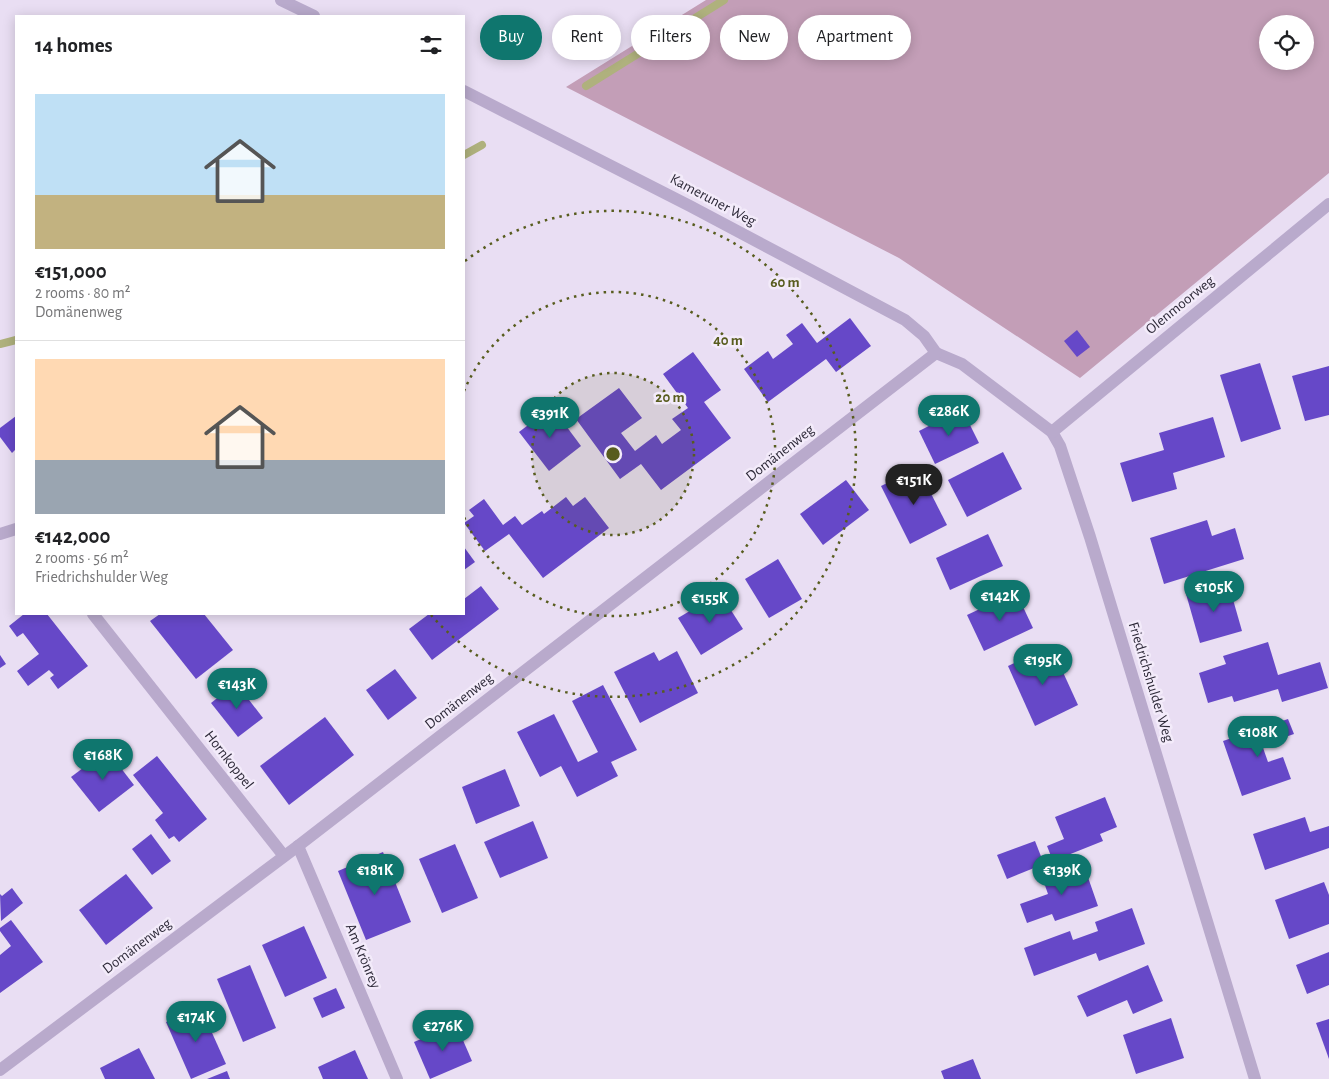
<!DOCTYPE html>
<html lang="en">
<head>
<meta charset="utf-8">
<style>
	body { margin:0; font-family:"Alegreya Sans",sans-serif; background:#f6f6f6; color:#202124; height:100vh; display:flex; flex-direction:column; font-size:19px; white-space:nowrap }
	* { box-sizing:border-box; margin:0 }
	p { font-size:16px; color:#757577 }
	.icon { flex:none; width:28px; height:28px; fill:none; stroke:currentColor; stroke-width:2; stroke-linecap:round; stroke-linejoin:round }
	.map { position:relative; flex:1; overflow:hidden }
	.drawer { position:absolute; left:15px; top:15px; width:450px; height:600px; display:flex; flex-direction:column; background:#fff; border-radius:0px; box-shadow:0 2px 12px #0003 }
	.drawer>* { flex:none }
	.hud { position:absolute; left:480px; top:15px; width:475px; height:45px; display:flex; gap:10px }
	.controls { position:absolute; left:1259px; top:15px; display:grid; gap:10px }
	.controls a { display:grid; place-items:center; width:55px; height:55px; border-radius:50%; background:#fff; box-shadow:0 2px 12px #0003; font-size:25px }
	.price { position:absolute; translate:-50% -42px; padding:0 11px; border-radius:18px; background:#0f766e; color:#fff; font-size:16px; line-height:32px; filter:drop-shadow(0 1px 2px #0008) }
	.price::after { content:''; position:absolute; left:50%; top:30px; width:15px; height:11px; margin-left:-8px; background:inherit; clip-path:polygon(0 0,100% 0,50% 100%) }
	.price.selected { background:#222; color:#fff }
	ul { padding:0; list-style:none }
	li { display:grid; align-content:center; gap:10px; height:265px; padding:0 20px }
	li+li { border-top:1px solid #e0e0e0 }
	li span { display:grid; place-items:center; height:155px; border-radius:0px; color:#555 }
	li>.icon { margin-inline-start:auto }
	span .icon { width:90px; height:90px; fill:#fffc; stroke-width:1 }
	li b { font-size:21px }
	h2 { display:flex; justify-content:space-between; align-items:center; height:60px; padding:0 20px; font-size:21px }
	.tag { padding:0 18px; border-radius:22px; background:#fff; box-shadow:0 2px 12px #0003; font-size:18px; line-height:45px }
	.tag.selected { background:#0f766e; color:#fff }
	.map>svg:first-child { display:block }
	.green { fill:#c39eb7; fill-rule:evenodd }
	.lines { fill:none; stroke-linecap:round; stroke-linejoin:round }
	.stream { stroke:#afb17d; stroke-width:8 }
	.building { fill:#6648c8 }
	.minor { stroke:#b9aacc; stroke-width:12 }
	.ring { fill:none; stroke:#585c1e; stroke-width:2.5; stroke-dasharray:2.5 5 }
	.labels { text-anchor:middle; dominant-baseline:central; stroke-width:5; stroke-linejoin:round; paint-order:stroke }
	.street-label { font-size:15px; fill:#2e2a39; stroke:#f3ebfa }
	.centre { fill:#585c1e; stroke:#f3ebfa; stroke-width:2.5 }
	.ring-label { font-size:15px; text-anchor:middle; font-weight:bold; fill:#585c1e; stroke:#f3ebfa; stroke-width:5; stroke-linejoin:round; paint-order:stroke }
</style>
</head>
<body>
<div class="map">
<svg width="1329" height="1079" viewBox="0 0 1329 1079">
	<rect width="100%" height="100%" fill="#e9def3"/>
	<path class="green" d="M706 0H1329V173L1080 378 899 258 566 87ZM1268 24H1305V61H1268Z"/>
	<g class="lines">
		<g class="stream">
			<polyline points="586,86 724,0"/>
			<polyline points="464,155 482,145"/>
			<polyline points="0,344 16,340"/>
		</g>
	</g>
	<g class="building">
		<polygon points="850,318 871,346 836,372 826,359 768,402 744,369 768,351 773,359 793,344 786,335 802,323 817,343"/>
		<polygon points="1077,330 1090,347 1077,357 1064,341"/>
		<polygon points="693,352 721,390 704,402 731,438 661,490 641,464 620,479 576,419 619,388 642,418 621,433 635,451 656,435 662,444 681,430 672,419 688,408 663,374"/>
		<polygon points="1260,363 1281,429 1241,442 1220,375"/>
		<polygon points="1329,366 1329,415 1305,421 1292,376"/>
		<polygon points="552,407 581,446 549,471 519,432"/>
		<polygon points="962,409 979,443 935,464 919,431"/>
		<polygon points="16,416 16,449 12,453 0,437 0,428"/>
		<polygon points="1213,417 1225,457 1173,473 1177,489 1132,502 1120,463 1164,450 1159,433"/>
		<polygon points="1003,452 1022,489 967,517 948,480"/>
		<polygon points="918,468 947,525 910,544 881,486"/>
		<polygon points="846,480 869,510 823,545 800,514"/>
		<polygon points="566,497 573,506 585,497 609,528 543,578 509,534 485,551 464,523 474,516 469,510 484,499 503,525 515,516 522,525 542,511 544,514"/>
		<polygon points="1207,520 1212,536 1235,528 1244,559 1164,584 1150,538"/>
		<polygon points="988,534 1003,566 950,590 936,558"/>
		<polygon points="464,547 475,562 464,570"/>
		<polygon points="778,559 802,599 769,618 745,579"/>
		<polygon points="1228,582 1242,631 1200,643 1186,594"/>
		<polygon points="481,586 499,609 432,660 409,629 429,614 464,614 464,599"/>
		<polygon points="1016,592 1033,628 984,651 967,615"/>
		<polygon points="720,593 743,629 701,655 678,618"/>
		<polygon points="24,614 47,614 88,666 58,689 50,678 54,675 49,670 28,686 17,671 39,654 23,633 17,637 9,626"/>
		<polygon points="160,614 204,614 233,650 196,679 150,621"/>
		<polygon points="1268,642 1278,675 1320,662 1328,688 1282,702 1278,689 1234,702 1232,696 1208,703 1199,673 1226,664 1223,656"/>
		<polygon points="1051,646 1078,705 1035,726 1008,666"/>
		<polygon points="677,651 698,693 640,723 614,672 654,652 659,661"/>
		<polygon points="0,655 6,664 0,668"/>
		<polygon points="395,669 417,698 388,720 366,690"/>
		<polygon points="236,683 263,718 238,737 211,703"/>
		<polygon points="603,685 637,750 611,762 618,776 577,797 561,766 540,777 517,732 554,714 578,762 598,752 572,701"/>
		<polygon points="325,717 354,755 289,805 260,766"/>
		<polygon points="1288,719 1294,734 1262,745 1268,762 1283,757 1291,779 1242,796 1223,741"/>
		<polygon points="107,750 134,785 99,812 71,777"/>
		<polygon points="157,756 207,819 179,842 174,836 169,839 155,820 163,813 133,775"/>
		<polygon points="505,769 520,806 476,824 462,787"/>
		<polygon points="1105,797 1117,827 1100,834 1103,841 1053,861 1047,846 1064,839 1055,817"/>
		<polygon points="1305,817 1310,832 1329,826 1329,848 1265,870 1253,834"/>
		<polygon points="533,821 548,858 500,878 484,842"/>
		<polygon points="151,834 171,861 152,875 132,849"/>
		<polygon points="1035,841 1044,864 1007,879 997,855"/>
		<polygon points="455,844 478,898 442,913 419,859"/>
		<polygon points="383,852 411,922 366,940 338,871"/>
		<polygon points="1083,863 1098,906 1055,921 1052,914 1027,923 1020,904 1048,894 1042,877"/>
		<polygon points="126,874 153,908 106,945 79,910"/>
		<polygon points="1324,882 1329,895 1329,924 1289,939 1275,900"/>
		<polygon points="12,888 23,903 1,921 0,894 2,896"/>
		<polygon points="1132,908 1145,944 1099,961 1096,953 1034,976 1024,948 1070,931 1073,940 1098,931 1095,922"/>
		<polygon points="11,920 43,962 0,993 0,955 11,946 0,931 0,928"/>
		<polygon points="304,926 327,978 285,997 262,945"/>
		<polygon points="1329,952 1329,985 1307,994 1296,965"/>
		<polygon points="250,965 276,1028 243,1042 217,979"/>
		<polygon points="1148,965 1163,1001 1133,1014 1127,1000 1087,1017 1077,996"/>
		<polygon points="336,988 345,1008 322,1018 313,998"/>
		<polygon points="200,1006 226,1064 191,1079 166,1022"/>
		<polygon points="1171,1018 1184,1058 1136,1074 1123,1035"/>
		<polygon points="1329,1019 1329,1059 1316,1023"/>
		<polygon points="456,1024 472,1061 430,1079 414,1042"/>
		<polygon points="139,1048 155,1079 105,1079 100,1068"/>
		<polygon points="355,1050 368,1079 323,1079 318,1067"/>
		<polygon points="973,1059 981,1079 944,1079 941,1071"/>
		<polygon points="227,1071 230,1079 207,1079"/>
	</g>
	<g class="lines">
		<g class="minor">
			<polyline points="281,0 314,16"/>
			<polyline points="464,91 690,206 905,320 924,336 936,353"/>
			<polyline points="936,353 962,364 1052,432 1060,446 1090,537 1255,1079"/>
			<polyline points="1052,432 1329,204"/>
			<polyline points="0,534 16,529"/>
			<polyline points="93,614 284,856"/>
			<polyline points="298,846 397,1079"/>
			<polyline points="0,1070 298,846 936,353"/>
		</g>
	</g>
	<circle cx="613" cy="454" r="81" fill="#585c1e" fill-opacity=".12"/>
	<g class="ring">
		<circle cx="613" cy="454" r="81"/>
		<path d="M464 391A162 162 0 1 1 464 517"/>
		<path d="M465 261A243 243 0 1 1 431 615"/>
	</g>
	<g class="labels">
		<g class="street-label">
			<text transform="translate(713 200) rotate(28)">Kameruner Weg</text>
			<text transform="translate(1180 305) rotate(-39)">Olenmoorweg</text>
			<text transform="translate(780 453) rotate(-38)">Domänenweg</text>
			<text transform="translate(1151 682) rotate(73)">Friedrichshulder Weg</text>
			<text transform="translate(459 701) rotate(-38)">Domänenweg</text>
			<text transform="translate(229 760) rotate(52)">Hornkoppel</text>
			<text transform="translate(137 946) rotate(-37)">Domänenweg</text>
			<text transform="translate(363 956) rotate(67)">Am Krönrey</text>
		</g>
	</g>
	<circle cx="613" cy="454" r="8" class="centre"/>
	<g class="ring-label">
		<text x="785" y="287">60 m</text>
		<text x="728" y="345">40 m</text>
		<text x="670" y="402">20 m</text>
	</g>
</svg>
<div class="controls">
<a><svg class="icon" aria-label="locate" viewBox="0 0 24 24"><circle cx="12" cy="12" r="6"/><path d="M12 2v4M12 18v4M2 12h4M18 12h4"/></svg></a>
</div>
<b class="price" style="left:949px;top:437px">€286K</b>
<b class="price" style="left:550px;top:439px">€391K</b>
<b class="price selected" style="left:914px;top:506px">€151K</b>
<b class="price" style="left:1214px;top:613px">€105K</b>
<b class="price" style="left:1000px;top:622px">€142K</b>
<b class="price" style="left:710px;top:624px">€155K</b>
<b class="price" style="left:1043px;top:686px">€195K</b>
<b class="price" style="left:237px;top:710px">€143K</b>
<b class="price" style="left:1258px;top:758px">€108K</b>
<b class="price" style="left:103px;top:781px">€168K</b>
<b class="price" style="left:375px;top:896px">€181K</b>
<b class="price" style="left:1062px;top:896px">€139K</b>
<b class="price" style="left:196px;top:1043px">€174K</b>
<b class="price" style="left:443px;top:1052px">€276K</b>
<div class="hud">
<a class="tag selected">Buy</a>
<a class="tag">Rent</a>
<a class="tag">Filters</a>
<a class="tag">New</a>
<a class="tag">Apartment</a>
</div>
<section class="drawer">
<h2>14 homes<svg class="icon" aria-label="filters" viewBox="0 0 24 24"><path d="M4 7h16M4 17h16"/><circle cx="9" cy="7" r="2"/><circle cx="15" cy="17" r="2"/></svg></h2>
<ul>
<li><span style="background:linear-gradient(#bfe0f5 65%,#c2b280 0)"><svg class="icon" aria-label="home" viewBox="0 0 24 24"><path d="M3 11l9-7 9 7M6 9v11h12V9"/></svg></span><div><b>€151,000</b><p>2 rooms · 80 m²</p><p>Domänenweg</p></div></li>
<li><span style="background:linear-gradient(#ffd9b3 65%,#9aa5b1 0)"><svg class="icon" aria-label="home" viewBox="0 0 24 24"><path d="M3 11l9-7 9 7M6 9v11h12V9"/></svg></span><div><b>€142,000</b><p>2 rooms · 56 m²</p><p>Friedrichshulder Weg</p></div></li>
</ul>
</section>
</div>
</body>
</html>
